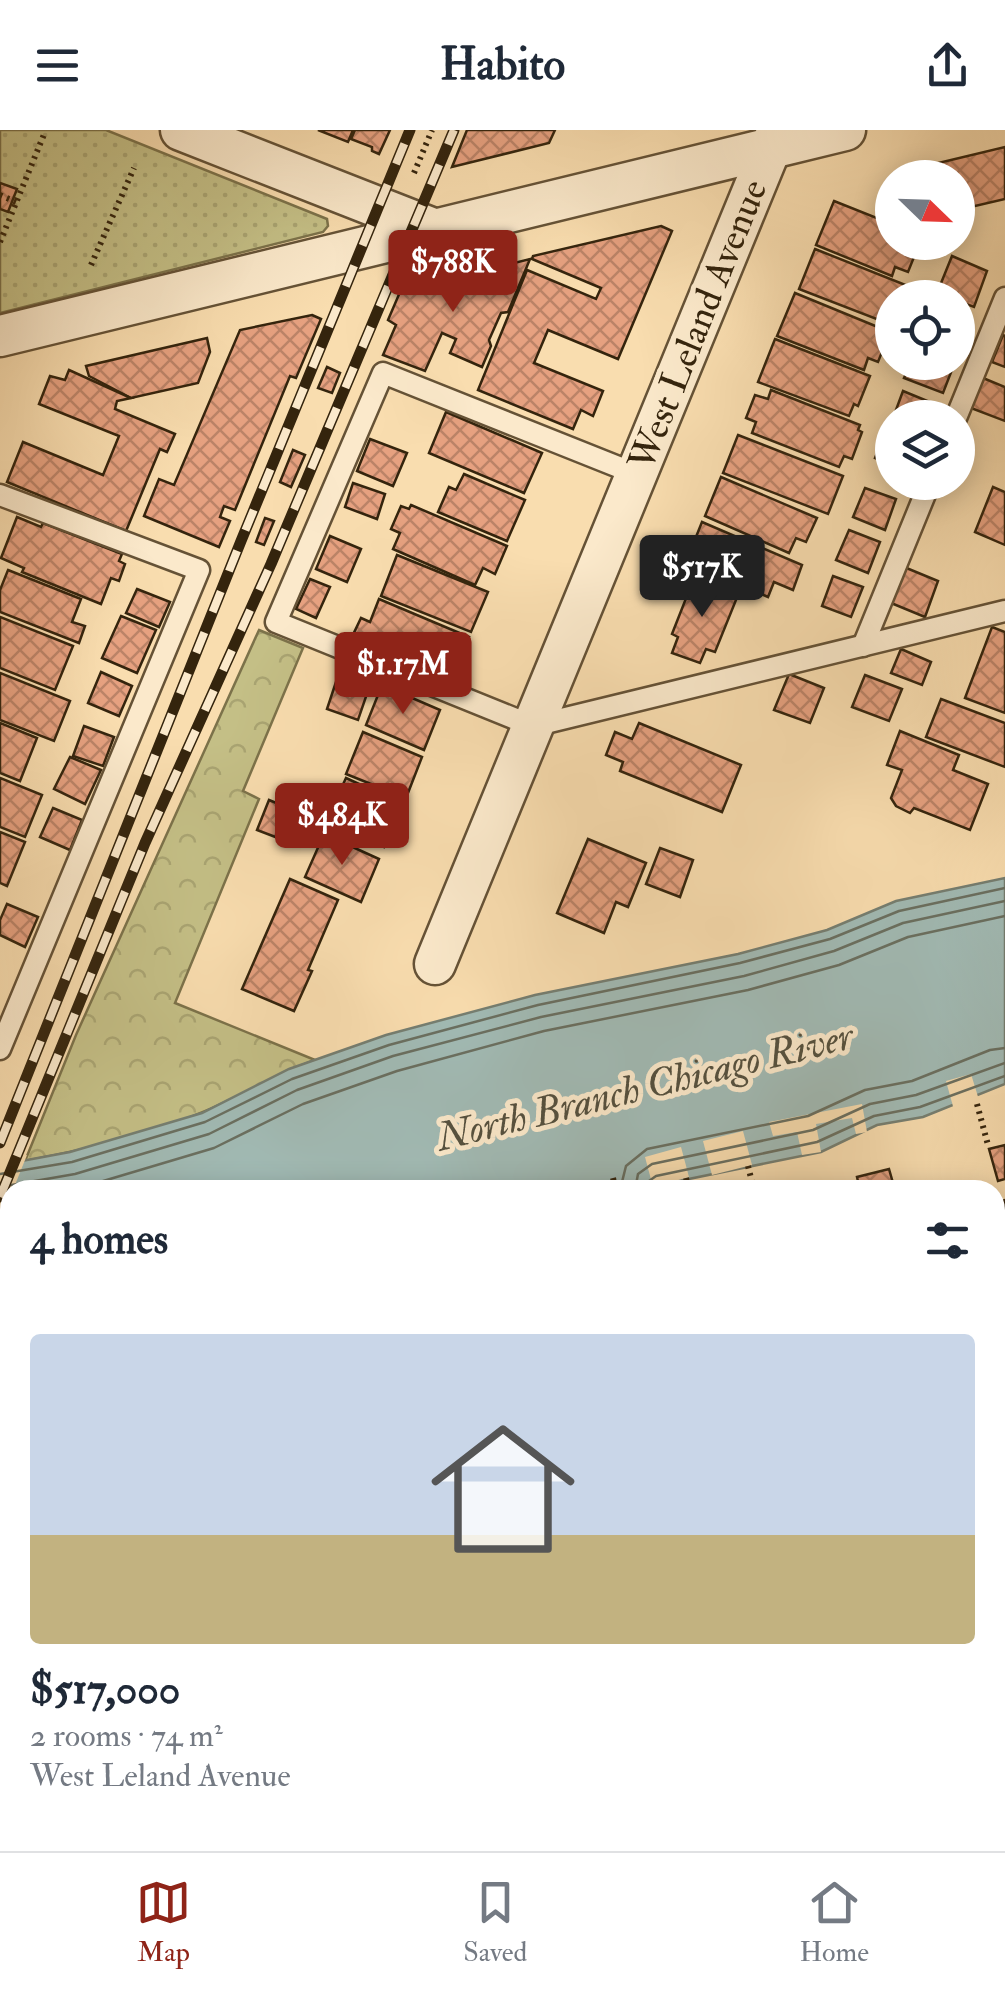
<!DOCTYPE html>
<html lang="en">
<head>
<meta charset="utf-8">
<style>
	body { margin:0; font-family:"IM FELL Double Pica",serif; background:#f6f6f7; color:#1f2937; height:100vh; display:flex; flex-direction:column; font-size:38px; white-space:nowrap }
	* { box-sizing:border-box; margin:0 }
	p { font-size:32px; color:#747a83 }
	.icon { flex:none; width:55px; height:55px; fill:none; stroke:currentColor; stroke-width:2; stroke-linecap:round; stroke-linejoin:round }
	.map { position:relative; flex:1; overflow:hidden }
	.details { position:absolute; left:0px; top:1050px; width:1005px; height:672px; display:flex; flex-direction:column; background:#fff; border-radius:30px 30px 0 0; box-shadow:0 5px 25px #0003 }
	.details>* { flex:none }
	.needle { width:65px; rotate:113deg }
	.tools { position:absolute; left:875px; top:30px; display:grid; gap:20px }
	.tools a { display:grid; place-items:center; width:100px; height:100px; border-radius:50%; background:#fff; box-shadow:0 5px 25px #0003; font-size:50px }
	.price { position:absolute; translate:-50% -85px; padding:0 22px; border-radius:10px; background:#8f2418; color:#fff; font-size:32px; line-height:65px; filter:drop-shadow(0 2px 5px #0008) }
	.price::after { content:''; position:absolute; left:50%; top:60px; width:30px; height:22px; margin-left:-15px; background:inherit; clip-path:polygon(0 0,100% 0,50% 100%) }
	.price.on { background:#222; color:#fff }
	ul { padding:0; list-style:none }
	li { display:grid; align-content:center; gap:20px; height:530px; padding:0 30px }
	li span { display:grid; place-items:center; height:310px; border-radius:10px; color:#555 }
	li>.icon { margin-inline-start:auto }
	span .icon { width:180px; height:180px; fill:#fffc; stroke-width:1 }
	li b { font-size:42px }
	h2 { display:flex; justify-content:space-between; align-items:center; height:120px; padding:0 30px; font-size:42px }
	header { display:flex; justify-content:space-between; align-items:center; height:130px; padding:0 30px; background:#fff; font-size:45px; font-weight:700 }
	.menu { display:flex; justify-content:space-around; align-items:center; height:140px; border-top:2px solid #e0e1e3; background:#fff; font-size:28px; color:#747a83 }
	.menu a { display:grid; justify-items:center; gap:5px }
	.menu .on { color:#8f2418 }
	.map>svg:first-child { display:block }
	.forest { fill:url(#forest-crowns); stroke:#7c724a; stroke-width:2.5 }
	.park { fill:url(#park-dots); stroke:#7c724a; stroke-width:2.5 }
	.water { fill:#a1bab4; stroke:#757e71; stroke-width:2.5 }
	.pier { fill:#f9ddaf }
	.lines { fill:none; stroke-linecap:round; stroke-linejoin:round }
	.shore { stroke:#6a6f60; stroke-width:2.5 }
	.building { fill:url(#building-cross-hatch); stroke:#34240d; stroke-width:2.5 }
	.lane-casing { stroke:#655236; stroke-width:25 }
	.street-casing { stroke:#655236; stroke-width:45 }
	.path { stroke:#34240d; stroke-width:6; stroke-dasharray:2.5 5; stroke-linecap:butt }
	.lane { stroke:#fbe9cb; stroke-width:20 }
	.street { stroke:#fbe9cb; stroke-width:40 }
	.rail-casing { stroke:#34240d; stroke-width:11 }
	.rail { stroke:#fbe9cb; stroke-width:8; stroke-dasharray:22; stroke-linecap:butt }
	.labels { text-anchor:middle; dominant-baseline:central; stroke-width:10; stroke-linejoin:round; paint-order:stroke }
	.street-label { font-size:38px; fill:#34240d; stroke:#fbe9cb }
	.water-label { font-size:40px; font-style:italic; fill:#55513f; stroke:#fbe9cb }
</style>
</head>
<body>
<header><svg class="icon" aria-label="menu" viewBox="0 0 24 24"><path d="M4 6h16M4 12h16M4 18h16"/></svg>Habito<svg class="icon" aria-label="share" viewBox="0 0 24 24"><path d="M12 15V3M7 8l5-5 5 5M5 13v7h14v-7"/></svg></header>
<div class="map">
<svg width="1005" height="1721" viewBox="0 0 1005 1721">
	<defs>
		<pattern id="forest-crowns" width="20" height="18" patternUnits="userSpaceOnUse" patternTransform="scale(2.5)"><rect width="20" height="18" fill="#c4bf86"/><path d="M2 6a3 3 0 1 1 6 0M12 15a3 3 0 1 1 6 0" fill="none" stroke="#a9a472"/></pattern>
		<pattern id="park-dots" width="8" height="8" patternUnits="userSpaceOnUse" patternTransform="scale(2.5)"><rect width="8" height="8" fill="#c4bf86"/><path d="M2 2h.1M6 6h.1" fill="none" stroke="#a9a472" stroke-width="1.8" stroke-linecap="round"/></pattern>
		<pattern id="building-cross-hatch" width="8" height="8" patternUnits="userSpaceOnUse" patternTransform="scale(2.5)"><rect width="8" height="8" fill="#e6a180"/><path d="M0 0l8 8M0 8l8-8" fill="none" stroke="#bb8367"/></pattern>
	</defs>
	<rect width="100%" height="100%" fill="#f9ddaf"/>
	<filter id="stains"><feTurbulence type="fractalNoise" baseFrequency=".002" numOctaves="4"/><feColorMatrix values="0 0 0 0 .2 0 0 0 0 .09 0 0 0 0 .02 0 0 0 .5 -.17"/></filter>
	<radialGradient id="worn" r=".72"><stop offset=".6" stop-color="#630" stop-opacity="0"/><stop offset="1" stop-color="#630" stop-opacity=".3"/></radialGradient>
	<g class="forest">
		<path d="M259 500 303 518 243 661 259 669 175 873 315 930C276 944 242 966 203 982 152 1004 79 1021 25 1031L76 905Z"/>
		<polygon points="10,1198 10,1270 0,1275 0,1201"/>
	</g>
	<g class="park">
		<polygon points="0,0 106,0 327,89 328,96 323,102 0,183"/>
		<polygon points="10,1270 10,1475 0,1478 0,1275"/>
	</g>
	<polygon class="water" points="1005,748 1005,954 923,987 877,995 821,1022 635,1060 10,1060 10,1198 0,1201 0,1035 70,1022 202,983 289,939 386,905 535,865 738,824 827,800 896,771"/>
	<g class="pier">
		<polygon points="971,944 979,970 954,980 946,951"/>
		<polygon points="862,974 867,1002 856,1004 852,988 816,994 821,1022 802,1025 797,1002 773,1006 769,992"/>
		<polygon points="743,1001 752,1035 712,1045 703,1011"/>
		<polygon points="681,1017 689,1047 653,1057 645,1027"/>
		<polygon points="27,1025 13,1060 10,1060 0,1093 0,1030"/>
	</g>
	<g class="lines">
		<g class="shore">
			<polyline points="0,1044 72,1032 205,992 292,949 389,915 538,875 740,833 830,809 899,781 1005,758"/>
			<polyline points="0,1057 75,1044 209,1004 297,960 393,926 541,887 744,846 834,821 903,793 1005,771"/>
			<polyline points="73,1060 214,1018 303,974 397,941 544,901 748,860 839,835 908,807 1005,786"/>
			<polyline points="620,1060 626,1036 647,1019 808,986 865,960 912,951 990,920 1005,918"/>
			<polyline points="635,1060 638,1044 652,1034 813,1000 870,974 916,965 1005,933"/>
			<polyline points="647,1060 649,1051 656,1046 817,1012 874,986 920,977 1005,946"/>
		</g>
	</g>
	<g class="building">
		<polygon points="318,0 353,0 348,12"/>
		<polygon points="355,0 390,0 379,24 372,21 372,17 351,9"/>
		<polygon points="467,0 555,0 549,13 452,37"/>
		<polygon points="1005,17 1005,69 958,80 958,48 902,48 901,42"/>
		<polygon points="0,53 17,59 8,82 0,79"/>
		<polygon points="834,71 892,94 892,112 905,112 903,116 916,122 908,142 895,137 892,146 816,115"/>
		<polygon points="661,96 672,101 618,229 548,200 534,233 603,261 593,286 581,280 573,299 478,260 527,140 596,169 601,158 532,129 533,126"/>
		<polygon points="815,119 918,160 915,168 892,168 892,195 799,159"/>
		<polygon points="952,126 987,141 974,177 958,171 958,168 937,163"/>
		<polygon points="530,129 508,182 501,183 489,210 491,216 482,237 450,223 456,209 442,203 425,241 383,225 396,195 388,190 400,162"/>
		<polygon points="795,163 890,202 878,232 868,228 864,240 777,206"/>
		<polygon points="312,185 321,189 296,248 290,246 235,380 224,376 220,387 230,391 219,417 144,386 159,349 174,355 240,200"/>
		<polygon points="958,187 969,191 958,220"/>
		<polygon points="1003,205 1005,206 1005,237 992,232"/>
		<polygon points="207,208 210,222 198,253 131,268 89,246 86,236"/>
		<polygon points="775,209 870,246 858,276 854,274 849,286 758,252"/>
		<polygon points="911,232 955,232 943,263 904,248"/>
		<polygon points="327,237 340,243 332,263 318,258"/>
		<polygon points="69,240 131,268 117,271 115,279 175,304 167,322 160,319 126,401 7,352 23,312 103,345 119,306 39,274 50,246 65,250"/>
		<polygon points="983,248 1005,257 1005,291 971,278"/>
		<polygon points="771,260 860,295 858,300 862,302 852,329 844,326 839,337 752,303 756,292 746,288 755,265 768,269"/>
		<polygon points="903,261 937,275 932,288 893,288"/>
		<polygon points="446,282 542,323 524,363 429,323"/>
		<polygon points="738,305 843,346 828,384 723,343"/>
		<polygon points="884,305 892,308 892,335 875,328"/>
		<polygon points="370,309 407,323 393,356 357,341"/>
		<polygon points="293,320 305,325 291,357 280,352"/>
		<polygon points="464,344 525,370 507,411 438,382 449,357 456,360"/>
		<polygon points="721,347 817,388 806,412 796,408 789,423 705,386"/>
		<polygon points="353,353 385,364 377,389 345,377"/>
		<polygon points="993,357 1005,362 1005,415 975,402"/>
		<polygon points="865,358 896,369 885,400 853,387"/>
		<polygon points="411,375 507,416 495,444 483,438 475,455 393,419 400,403 391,399 401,376 409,379"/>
		<polygon points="17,387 41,397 43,393 122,424 119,431 125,434 119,451 111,448 101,474 22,442 24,438 1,428"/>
		<polygon points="265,388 274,391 264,415 256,412"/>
		<polygon points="702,392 802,435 793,460 774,452 768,467 686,432"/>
		<polygon points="849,400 880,412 868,443 836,430"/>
		<polygon points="330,406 361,419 347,452 316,439"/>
		<polygon points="397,425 488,462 471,502 381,466"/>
		<polygon points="904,437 938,451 925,487 891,473"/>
		<polygon points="8,440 81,469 72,492 85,496 79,513 0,482 0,460"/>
		<polygon points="833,446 863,457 851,487 822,476"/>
		<polygon points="694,448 738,465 715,522 706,519 700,533 672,523 678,507 672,504"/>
		<polygon points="310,449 330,457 316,488 296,479"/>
		<polygon points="137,459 170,472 159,497 126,483"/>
		<polygon points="379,469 469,507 448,555 359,517 360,513 351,509 361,488 370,492"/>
		<polygon points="121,486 156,500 137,543 102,528"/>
		<polygon points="0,487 73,516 55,560 0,538"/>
		<polygon points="992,497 1005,502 1005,583 965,568"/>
		<polygon points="901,519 931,532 922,555 891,543"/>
		<polygon points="101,542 132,556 119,586 88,573"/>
		<polygon points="0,543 70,571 54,611 0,590"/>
		<polygon points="339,543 370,555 358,590 327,579"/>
		<polygon points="789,544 824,558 810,593 774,580"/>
		<polygon points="865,545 902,559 889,591 852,577"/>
		<polygon points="382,555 440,580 424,620 366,595"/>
		<polygon points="941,569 1005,593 1005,637 926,607"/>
		<polygon points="0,593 37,608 20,651 0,643"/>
		<polygon points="639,593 741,635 722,682 620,641 623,632 606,625 615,602 632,609"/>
		<polygon points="84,596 114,607 103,636 73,626"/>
		<polygon points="900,601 959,625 953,640 988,654 970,700 914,678 910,683 896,676 891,668 902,640 887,635"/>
		<polygon points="363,602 422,627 406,668 346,644"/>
		<polygon points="70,627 101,640 85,674 54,659"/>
		<polygon points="0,648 42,665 25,707 0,697"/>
		<polygon points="346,648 403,674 384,717 316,683 323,665 336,670"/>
		<polygon points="269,670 296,681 286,711 257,700"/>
		<polygon points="53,678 82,690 70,720 40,707"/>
		<polygon points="0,702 25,712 7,756 0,753"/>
		<polygon points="324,704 379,729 361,772 305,747"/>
		<polygon points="588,709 646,733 628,777 616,772 604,803 557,783"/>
		<polygon points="660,718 693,730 680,767 646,754"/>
		<polygon points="290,749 338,770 308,840 312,841 294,881 242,859"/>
		<polygon points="7,774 38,787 25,817 0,805 0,790"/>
		<polygon points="1005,1015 1005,1049 998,1051 989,1019"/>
		<polygon points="889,1039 895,1060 860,1060 857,1047"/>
		<polygon points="1005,1070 1005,1182 999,1184 1000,1190 995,1196 995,1073"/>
		<polygon points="995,1381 1005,1385 999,1398 1005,1401 1005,1456 995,1452"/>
		<polygon points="1005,1466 1005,1517 995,1513 995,1491"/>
		<polygon points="995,1543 1005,1546 995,1575"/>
		<polygon points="7,1581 10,1591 2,1611 10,1614 10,1637 0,1632 0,1582"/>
		<polygon points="1005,1644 1005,1701 995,1697 995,1669"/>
		<polygon points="995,1702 1005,1706 1005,1721 964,1721 967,1712 995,1712"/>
		<polygon points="280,1712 285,1715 283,1721 187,1721 169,1714"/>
		<polygon points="382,1712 416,1712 413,1721 378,1721"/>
		<polygon points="454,1712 462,1712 484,1721 450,1721"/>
		<polygon points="494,1712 573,1712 570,1721 515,1721"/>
		<polygon points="747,1712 816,1712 837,1721 758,1721 759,1718"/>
		<polygon points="900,1712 929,1712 936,1716 934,1721 896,1721"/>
	</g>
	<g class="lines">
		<g class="lane-casing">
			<g id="lane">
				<polyline points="956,288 1005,168"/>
				<polyline points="636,344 383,243 276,492 533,596 1005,481"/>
				<polyline points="0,365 199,440 0,919"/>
				<polyline points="863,516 930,352"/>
				<polyline points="995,1626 1005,1601"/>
				<polyline points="358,1721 361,1712"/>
				<polyline points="956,1721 959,1712"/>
			</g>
		</g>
		<g class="street-casing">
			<g id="street">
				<polyline points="181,0 436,100"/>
				<polyline points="0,206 845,0"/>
				<polyline points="435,834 778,0"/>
				<polyline points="995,1283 1005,1280"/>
				<polyline points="0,1534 10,1531"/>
				<polyline points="63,1721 67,1712"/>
				<polyline points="656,1721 660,1712"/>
			</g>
		</g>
		<g class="path">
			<polyline points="414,43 432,0"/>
			<polyline points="0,65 16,72"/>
			<polyline points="0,112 45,2"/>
			<polyline points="91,135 134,38"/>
			<polyline points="977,974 988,1015"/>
			<polyline points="748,1036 754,1060"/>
			<polyline points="613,1048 616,1060"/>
			<polyline points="686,1048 689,1060"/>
		</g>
		<use href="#lane" class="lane"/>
		<use href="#street" class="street"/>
		<g class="rail-casing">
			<g id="rail">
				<polyline points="0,1013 241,411 410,0"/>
				<polyline points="0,1067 145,713 271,434 454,0"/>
			</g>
		</g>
		<use href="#rail" class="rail"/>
	</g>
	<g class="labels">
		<g class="street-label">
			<text transform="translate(698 195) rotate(-68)">West Leland Avenue</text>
		</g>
		<g class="water-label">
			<text transform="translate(645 957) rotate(-14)">North Branch Chicago River</text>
		</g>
	</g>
	<rect width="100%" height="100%" filter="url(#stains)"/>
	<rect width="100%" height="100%" fill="url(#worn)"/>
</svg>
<div class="tools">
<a><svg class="needle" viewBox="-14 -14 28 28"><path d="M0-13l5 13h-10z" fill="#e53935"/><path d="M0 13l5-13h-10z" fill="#747a83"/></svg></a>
<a><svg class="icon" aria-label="locate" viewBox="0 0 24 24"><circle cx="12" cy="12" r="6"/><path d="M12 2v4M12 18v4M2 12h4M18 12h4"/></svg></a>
<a><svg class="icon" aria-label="layers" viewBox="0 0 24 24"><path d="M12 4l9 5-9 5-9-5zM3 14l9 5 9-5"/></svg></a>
</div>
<b class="price" style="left:453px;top:185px">$788K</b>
<b class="price on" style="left:702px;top:490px">$517K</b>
<b class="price" style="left:403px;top:587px">$1.17M</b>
<b class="price" style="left:342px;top:738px">$484K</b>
<section class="details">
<h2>4 homes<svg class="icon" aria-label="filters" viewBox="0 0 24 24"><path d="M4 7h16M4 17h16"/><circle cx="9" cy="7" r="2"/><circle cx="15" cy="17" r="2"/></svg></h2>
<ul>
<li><span style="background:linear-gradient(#c9d6e8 65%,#c2b280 0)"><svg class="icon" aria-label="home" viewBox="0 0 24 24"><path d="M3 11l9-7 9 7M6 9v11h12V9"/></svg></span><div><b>$517,000</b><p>2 rooms · 74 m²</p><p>West Leland Avenue</p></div></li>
</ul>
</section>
</div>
<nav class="menu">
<a class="on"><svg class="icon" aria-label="map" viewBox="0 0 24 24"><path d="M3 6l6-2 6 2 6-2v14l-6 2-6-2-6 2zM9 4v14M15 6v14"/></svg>Map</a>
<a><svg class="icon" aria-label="saved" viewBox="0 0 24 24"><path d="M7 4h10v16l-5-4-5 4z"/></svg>Saved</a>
<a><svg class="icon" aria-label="home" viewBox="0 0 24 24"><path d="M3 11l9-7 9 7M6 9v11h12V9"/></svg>Home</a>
</nav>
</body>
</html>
